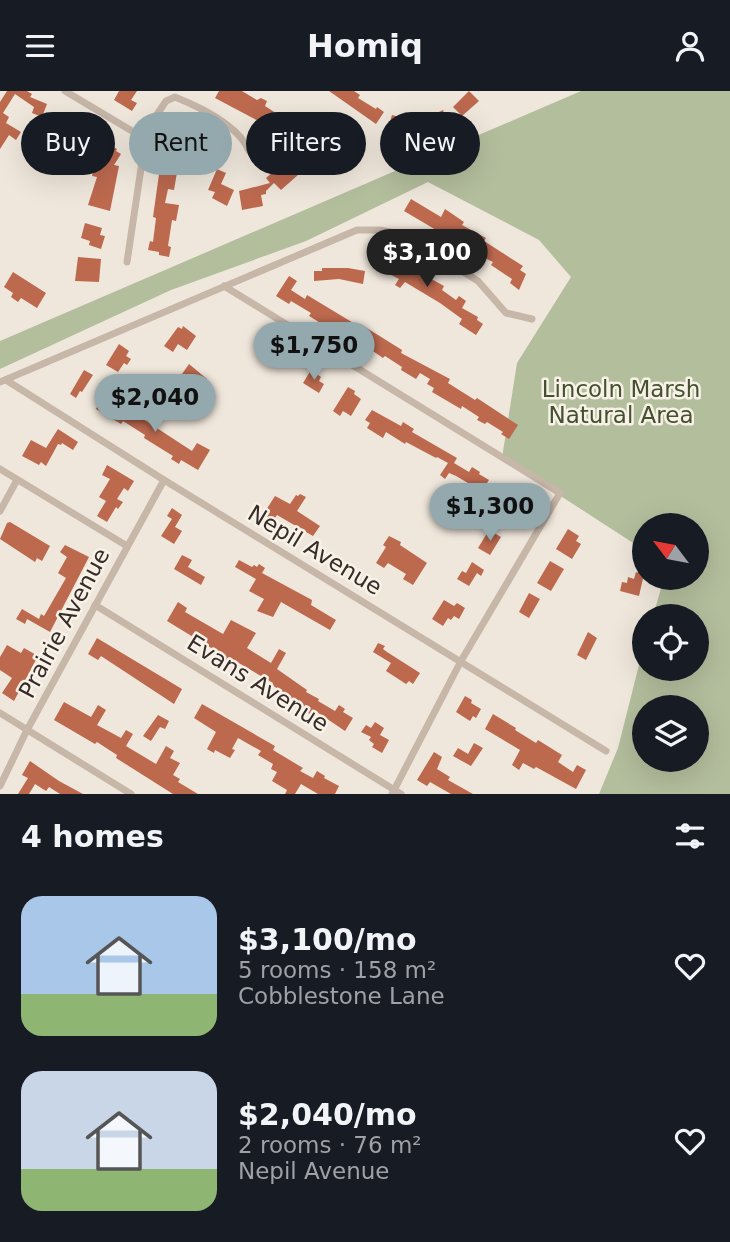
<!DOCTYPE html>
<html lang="en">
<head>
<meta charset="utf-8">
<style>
	body { margin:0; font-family:"DejaVu Sans",sans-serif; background:#20242c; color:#f1f3f6; height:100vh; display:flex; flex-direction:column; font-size:26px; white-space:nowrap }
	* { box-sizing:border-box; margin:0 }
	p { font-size:23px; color:#9ea1a6 }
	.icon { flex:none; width:38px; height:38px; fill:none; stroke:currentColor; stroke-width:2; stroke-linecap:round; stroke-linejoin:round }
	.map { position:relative; height:703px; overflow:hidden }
	.drawer { display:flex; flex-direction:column; background:#171b24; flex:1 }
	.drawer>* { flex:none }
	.hud { position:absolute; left:21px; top:21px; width:690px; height:63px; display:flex; gap:14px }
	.needle { width:46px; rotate:302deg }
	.tools { position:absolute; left:632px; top:422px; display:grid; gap:14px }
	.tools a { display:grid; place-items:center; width:77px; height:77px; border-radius:50%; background:#171b24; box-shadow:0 7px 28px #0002; font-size:35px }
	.price { position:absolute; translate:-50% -60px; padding:0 16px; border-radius:24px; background:#93a9ad; color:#111; font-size:23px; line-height:46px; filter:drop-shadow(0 2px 4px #0008) }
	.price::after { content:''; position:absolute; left:50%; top:42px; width:21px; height:16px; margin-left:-10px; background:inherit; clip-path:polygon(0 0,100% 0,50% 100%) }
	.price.selected { background:#222; color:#fff }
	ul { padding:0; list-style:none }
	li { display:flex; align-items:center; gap:21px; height:175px; padding:0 21px }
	li span { display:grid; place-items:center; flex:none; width:196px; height:140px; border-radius:21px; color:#555 }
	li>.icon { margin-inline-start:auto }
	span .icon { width:84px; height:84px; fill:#fffc; stroke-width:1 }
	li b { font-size:30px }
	h2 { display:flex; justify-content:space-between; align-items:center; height:84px; padding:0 21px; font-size:30px }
	.chip { padding:0 24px; border-radius:32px; background:#171b24; box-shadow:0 7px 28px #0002; font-size:24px; line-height:63px }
	.chip.selected { background:#93a9ad; color:#111 }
	header { display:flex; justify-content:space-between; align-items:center; height:91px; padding:0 21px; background:#171b24; font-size:32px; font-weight:700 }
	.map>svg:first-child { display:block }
	.green { fill:#b3be9d; fill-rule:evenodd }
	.building { fill:#bc694e }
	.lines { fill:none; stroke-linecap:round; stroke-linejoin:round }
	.minor { stroke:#c7b7a9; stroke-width:7 }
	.labels { text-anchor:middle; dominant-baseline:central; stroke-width:5; stroke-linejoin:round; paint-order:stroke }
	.park-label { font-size:23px; fill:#44512e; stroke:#f8f1e8 }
	.street-label { font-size:23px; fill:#352c28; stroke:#f8f1e8 }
</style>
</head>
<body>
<header><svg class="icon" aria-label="menu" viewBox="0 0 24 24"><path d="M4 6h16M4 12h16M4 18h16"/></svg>Homiq<svg class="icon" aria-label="person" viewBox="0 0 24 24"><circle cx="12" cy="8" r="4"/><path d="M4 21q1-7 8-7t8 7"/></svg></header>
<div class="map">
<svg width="730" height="703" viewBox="0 0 730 703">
	<rect width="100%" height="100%" fill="#f0e7dc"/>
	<path class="green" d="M581 0H730V703H599L618 657 644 554V578H696V525H653L664 487 696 486V434H644V459L502 367 517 272 571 186 539 149 428 91 306 150 171 199 0 278V250ZM644 616H696V668H644Z"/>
	<g class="building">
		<polygon points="7,0 27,0 32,3 30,6 47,13 42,26 32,22 34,16 15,3 3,22 9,26 6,32 21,41 16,49 9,44 0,58 0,11"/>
		<polygon points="119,0 137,0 131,9 137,12 132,20 114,9"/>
		<polygon points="219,0 242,0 257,9 261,7 267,10 265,15 282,26 304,45 290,61 284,56 286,53 275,43 277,40 215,7"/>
		<polygon points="329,0 354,0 360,4 358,7 376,18 377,16 384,21 376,33"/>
		<polygon points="469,0 479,10 462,25 453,16"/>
		<polygon points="443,19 449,36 426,40 423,29"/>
		<polygon points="392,24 414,30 411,42 398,38 395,46 386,43"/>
		<polygon points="61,28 81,36 75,52 64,51 65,48 55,43"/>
		<polygon points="176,29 211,50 207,57 216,63 209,75 174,53 171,57 166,53 167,52 163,49"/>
		<polygon points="93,43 117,58 116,60 121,63 114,74 119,75 110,120 88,114 97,86 92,85 97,66 84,58"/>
		<polygon points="161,69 171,71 170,75 178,76 174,99 168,98 165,112 179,114 176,130 172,129 168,155 171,156 169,166 159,164 159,161 148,159 150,150 153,151 156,127 153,126"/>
		<polygon points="285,70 298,84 281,99 274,92 266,100 266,103 261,104 263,115 242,119 239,100 270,92 266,87"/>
		<polygon points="217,78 226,82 221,93 234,99 227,115 212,107 215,101 208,99"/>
		<polygon points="411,108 441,126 445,118 464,131 462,134 486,147 484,150 523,175 520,179 526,183 519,199 510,192 512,188 491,174 493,171 468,159 471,153 456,144 453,149 404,120"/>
		<polygon points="85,132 102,137 100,144 105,145 101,158 89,154 90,150 81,147"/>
		<polygon points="376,161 401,171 444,195 442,199 456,209 459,205 466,210 462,217 478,226 477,229 483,233 476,244 459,233 462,228 440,212 405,191 400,197 395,194 399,188 370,173"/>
		<polygon points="78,166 101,168 99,191 75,190"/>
		<polygon points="322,177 348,177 365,180 363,193 339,188 314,190 314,180 322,180"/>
		<polygon points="13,181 46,202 37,217 21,207 18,211 11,206 13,202 4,196"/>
		<polygon points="289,185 297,190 291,199 305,208 307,204 360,236 362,234 402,259 401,262 450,288 448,292 475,309 477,307 518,334 509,348 501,343 503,341 487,331 485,333 477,329 479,326 462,315 461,318 432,301 434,297 427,293 430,288 420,282 416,288 401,279 402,276 385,265 383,267 345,241 344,243 334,236 332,239 309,225 311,222 291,210 289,213 276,205"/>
		<polygon points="183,235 196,245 187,259 178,253 173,261 164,255 178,236 182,238"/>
		<polygon points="119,253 129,260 126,265 131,268 127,274 124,272 118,281 106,274"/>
		<polygon points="189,273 207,288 202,296 182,283"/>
		<polygon points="84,279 93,284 82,301 80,300 76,307 70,303"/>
		<polygon points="311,279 321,286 319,290 324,293 319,302 303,292"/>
		<polygon points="348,296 355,300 354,303 361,308 351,325 343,320 340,325 333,320"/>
		<polygon points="117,309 146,324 143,328 192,360 197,352 210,359 198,379 181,369 179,373 171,368 173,365 144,347 145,344 123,330 121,333 96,318 100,311 112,317"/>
		<polygon points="372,319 401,335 403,331 414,338 412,341 457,367 454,372 469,381 472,376 480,381 479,383 489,389 485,395 506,407 510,401 525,409 516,424 512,422 509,426 504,422 506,419 488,409 490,405 456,385 449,382 445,388 440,384 448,372 437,366 436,367 406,351 405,353 386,341 383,347 367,337 370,332 365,329"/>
		<polygon points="58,338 78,351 73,359 62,352 61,354 58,353 46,375 41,371 39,374 22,365 31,349 46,357"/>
		<polygon points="107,374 134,390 128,400 124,397 117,408 123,411 118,418 116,416 107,431 97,425 106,410 99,406 110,388 102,384"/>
		<polygon points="300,403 306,406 297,420 320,435 313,445 277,424 273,430 267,426 270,421 266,419 275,405 290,413 296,404 298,405"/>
		<polygon points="172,417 182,424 175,436 182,440 174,453 161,445 172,428 167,425"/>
		<polygon points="10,431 50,455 42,470 37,467 35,471 0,448 7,432"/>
		<polygon points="568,438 579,445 576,450 581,453 572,468 556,458"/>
		<polygon points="489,439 501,446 490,464 478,457"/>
		<polygon points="389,445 401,451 400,454 427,472 413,494 403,488 406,483 388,472 384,477 376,472 386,456 383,454"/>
		<polygon points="65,454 89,466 50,541 27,528 25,533 16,528 22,518 39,528 41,523 44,525 66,487 58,482 67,466 60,461"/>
		<polygon points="182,464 192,469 188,476 205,486 201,494 174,478"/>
		<polygon points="239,469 252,476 254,474 257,476 259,473 265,477 262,482 312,509 311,514 336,529 330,539 281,511 273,526 257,520 264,508 249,500 256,488 235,476"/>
		<polygon points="550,470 564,478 551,500 537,492"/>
		<polygon points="472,471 484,479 481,485 477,482 469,495 457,488 462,480 466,482"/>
		<polygon points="636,481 644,483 639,505 620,500 622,491 627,492 628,486 634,488"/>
		<polygon points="529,502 540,508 529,527 519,521"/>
		<polygon points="444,509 454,515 457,512 465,517 459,528 454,525 451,529 448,527 443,535 432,528"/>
		<polygon points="178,511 187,517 185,521 223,543 231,529 256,542 247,557 271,572 279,558 286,562 277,578 307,599 306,601 319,608 318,610 335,620 339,614 345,618 343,621 353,627 345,640 314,619 312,624 302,619 304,615 272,594 273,592 237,571 234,575 224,570 226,566 167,530"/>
		<polygon points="588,541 597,547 586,569 577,564"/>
		<polygon points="97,547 182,598 174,613 101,565 98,569 88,563"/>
		<polygon points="378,552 385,555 383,558 387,561 420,582 413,593 409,590 406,593 386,580 391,572 373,561"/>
		<polygon points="7,554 21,562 24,557 38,565 14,610 2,602 12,587 0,579 0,566"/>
		<polygon points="465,605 472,609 471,612 481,618 476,627 473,625 470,630 456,621"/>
		<polygon points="64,611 91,626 98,614 106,619 97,634 121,647 126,639 133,643 126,655 156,673 166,655 174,660 170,667 180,672 173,684 180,688 178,691 198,703 173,703 116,667 117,664 97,651 95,653 54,629"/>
		<polygon points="202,613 275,655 273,659 303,677 300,680 313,687 317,680 325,685 324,687 339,695 335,703 318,703 301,693 295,703 285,703 287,699 272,690 277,681 271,678 273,673 258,664 261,660 238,647 232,658 235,659 230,667 215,659 214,662 207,658 216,641 194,627"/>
		<polygon points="493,623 516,637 515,639 536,652 538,649 562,664 558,671 573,681 577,674 586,679 576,698 536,676 534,678 523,672 519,679 512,674 520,659 485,638"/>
		<polygon points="158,624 169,630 165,638 160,636 151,650 143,645"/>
		<polygon points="375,631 384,637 380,644 389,649 382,662 372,656 374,653 369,649 371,646 361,641 366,634 371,637"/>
		<polygon points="474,652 483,657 471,675 453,665 458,657 468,663"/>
		<polygon points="434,661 442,666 437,678 450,686 448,689 473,703 451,703 430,691 427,695 417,689"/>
		<polygon points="30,670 59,690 83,703 60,703 49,696 46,700 35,693 29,703 18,703 28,687 22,684"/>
	</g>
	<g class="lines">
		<g class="minor">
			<polyline points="65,0 142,46"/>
			<path d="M142 46 166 10 175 6C200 16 239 35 249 60"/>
			<polyline points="127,171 143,64 142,46"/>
			<polyline points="224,195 560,402 461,570 392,703"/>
			<polyline points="6,289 164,389 606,660"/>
			<polyline points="0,291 357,139 380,139 403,144 478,190 506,222 532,228"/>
			<polyline points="0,378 127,455"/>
			<polyline points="0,420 17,389"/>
			<polyline points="95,514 401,703"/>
			<polyline points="0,622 131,703"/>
			<polyline points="0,695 27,639 164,389"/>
		</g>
	</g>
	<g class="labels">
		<g class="park-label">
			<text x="621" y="298">Lincoln Marsh<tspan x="621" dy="26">Natural Area</tspan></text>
		</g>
		<g class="street-label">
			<text transform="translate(315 459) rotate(31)">Nepil Avenue</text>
			<text transform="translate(64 532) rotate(-62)">Prairie Avenue</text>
			<text transform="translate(258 592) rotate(32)">Evans Avenue</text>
		</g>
	</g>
</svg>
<div class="tools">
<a><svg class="needle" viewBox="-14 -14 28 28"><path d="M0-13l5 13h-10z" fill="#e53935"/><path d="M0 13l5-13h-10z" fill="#9ea1a6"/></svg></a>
<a><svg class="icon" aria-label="locate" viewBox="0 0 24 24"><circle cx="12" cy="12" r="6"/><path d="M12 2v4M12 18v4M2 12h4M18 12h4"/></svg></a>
<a><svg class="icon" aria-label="layers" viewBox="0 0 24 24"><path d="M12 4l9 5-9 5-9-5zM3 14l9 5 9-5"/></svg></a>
</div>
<b class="price selected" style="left:427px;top:198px">$3,100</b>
<b class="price" style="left:314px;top:291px">$1,750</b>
<b class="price" style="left:155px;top:343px">$2,040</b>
<b class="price" style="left:490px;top:452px">$1,300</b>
<div class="hud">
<a class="chip">Buy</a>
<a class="chip selected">Rent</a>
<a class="chip">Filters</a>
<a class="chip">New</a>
</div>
</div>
<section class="drawer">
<h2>4 homes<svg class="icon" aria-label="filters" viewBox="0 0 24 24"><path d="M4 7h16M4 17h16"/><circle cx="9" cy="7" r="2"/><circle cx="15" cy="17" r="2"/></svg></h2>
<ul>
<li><span style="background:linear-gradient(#a9c7e8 70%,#8fb573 0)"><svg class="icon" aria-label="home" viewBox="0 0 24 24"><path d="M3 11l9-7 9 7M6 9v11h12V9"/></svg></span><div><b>$3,100/mo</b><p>5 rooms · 158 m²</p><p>Cobblestone Lane</p></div><svg class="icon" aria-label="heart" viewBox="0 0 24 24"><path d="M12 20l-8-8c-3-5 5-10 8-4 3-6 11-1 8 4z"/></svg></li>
<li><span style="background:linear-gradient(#c9d6e8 70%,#8fb573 0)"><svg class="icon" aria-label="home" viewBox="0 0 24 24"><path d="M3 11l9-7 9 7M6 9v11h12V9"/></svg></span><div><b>$2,040/mo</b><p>2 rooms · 76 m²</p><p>Nepil Avenue</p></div><svg class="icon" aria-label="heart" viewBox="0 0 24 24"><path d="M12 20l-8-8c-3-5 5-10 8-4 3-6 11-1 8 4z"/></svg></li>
</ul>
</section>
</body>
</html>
